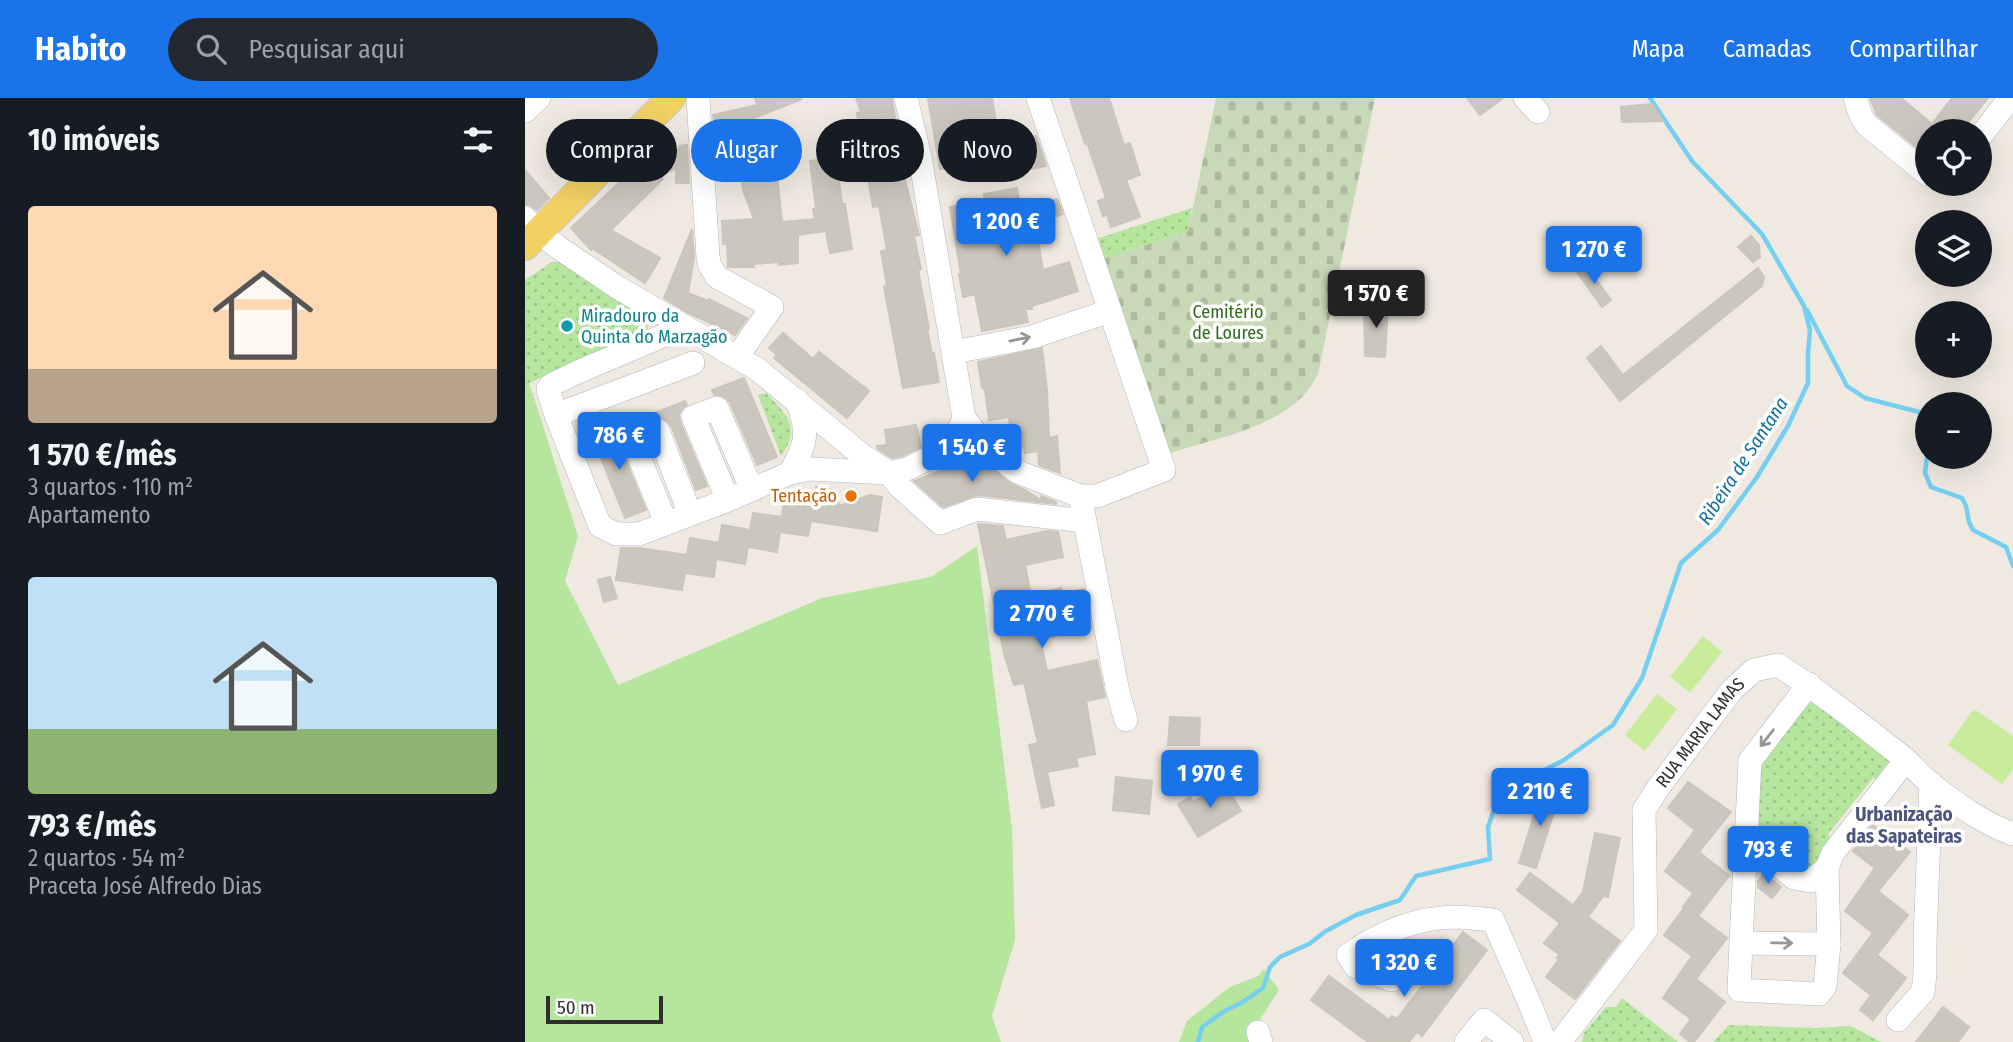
<!DOCTYPE html>
<html lang="pt">
<head>
<meta charset="utf-8">
<style>
	body { margin:0; font-family:"Fira Sans Condensed",sans-serif; background:#242831; color:#f1f3f6; height:100vh; display:flex; flex-direction:column; font-size:26px; white-space:nowrap }
	* { box-sizing:border-box; margin:0 }
	p { font-size:23px; color:#9ea1a6 }
	.icon { flex:none; width:38px; height:38px; fill:none; stroke:currentColor; stroke-width:2; stroke-linecap:round; stroke-linejoin:round }
	.map { position:relative; flex:1; overflow:hidden }
	.side { display:flex; flex-direction:column; background:#171b24; width:525px }
	.side>* { flex:none }
	.banner { position:absolute; left:21px; top:21px; width:665px; height:63px; display:flex; gap:14px }
	.tools { position:absolute; left:1390px; top:21px; display:grid; gap:14px }
	.tools a { display:grid; place-items:center; width:77px; height:77px; border-radius:50%; background:#171b24; box-shadow:0 7px 28px #0002; font-size:35px }
	.scale { position:absolute; left:21px; bottom:18px; width:117px; box-sizing:border-box; padding-left:7px; border:4px solid #2e2e2e; border-top:0; font-size:19px; line-height:24px; white-space:nowrap; color:#2e2e2e; -webkit-text-stroke:5px #fff; paint-order:stroke }
	.price { position:absolute; translate:-50% -60px; padding:0 16px; border-radius:7px; background:#1a73e8; color:#fff; font-size:23px; line-height:46px; filter:drop-shadow(0 2px 4px #0008) }
	.price::after { content:''; position:absolute; left:50%; top:42px; width:21px; height:16px; margin-left:-10px; background:inherit; clip-path:polygon(0 0,100% 0,50% 100%) }
	.price.current { background:#222; color:#fff }
	ul { padding:0; list-style:none }
	li { display:grid; align-content:center; gap:14px; height:371px; padding:0 28px }
	li span { display:grid; place-items:center; height:217px; border-radius:7px; color:#555 }
	li>.icon { margin-inline-start:auto }
	span .icon { width:126px; height:126px; fill:#fffc; stroke-width:1 }
	li b { font-size:30px }
	h2 { display:flex; justify-content:space-between; align-items:center; height:84px; padding:0 28px; font-size:30px }
	.pill { padding:0 24px; border-radius:32px; background:#171b24; box-shadow:0 7px 28px #0002; font-size:24px; line-height:63px }
	.pill.current { background:#1a73e8; color:#fff }
	header { display:flex; align-items:center; gap:42px; box-sizing:border-box; height:98px; padding:0 35px; background:#1a73e8; color:#fff }
	header strong { font-size:33px }
	nav { display:flex; gap:38px; margin-inline-start:auto; font-size:24px }
	.search { width:490px; height:63px; background:#242831; display:flex; align-items:center; gap:18px; box-sizing:border-box; padding:0 24px; border-radius:38px; color:#9ea1a6; font-size:26px }
	main { display:flex; flex:1; min-height:0 }
	.map>svg:first-child { display:block }
	.grass { fill:#b6e59e }
	.cemetery { fill:url(#cemetery-stones) }
	.park { fill:url(#park-dots) }
	.pitch { fill:#c9ec9a }
	.lines { fill:none; stroke-linecap:round; stroke-linejoin:round }
	.stream { stroke:#75cff0; stroke-width:4.5 }
	.building { fill:#cbc7bf; stroke:#cbc5ba; stroke-width:2 }
	.minor-casing { stroke:#b4b7c1; stroke-width:24 }
	.major-casing { stroke:#c9c9c9; stroke-width:30 }
	.minor { stroke:#fff; stroke-width:23 }
	.major { stroke:#f2d163; stroke-width:28 }
	.oneway { stroke:#969696 }
	.culture-dot { fill:#0f9aa8; stroke:#fff; stroke-width:2.5 }
	.food-dot { fill:#e8710a; stroke:#fff; stroke-width:2.5 }
	.labels { text-anchor:middle; dominant-baseline:central; stroke-width:7; stroke-linejoin:round; paint-order:stroke }
	.park-label { font-size:18px; fill:#2c6e1b; stroke:#fff }
	.culture-label { font-size:18px; fill:#0d838f; stroke:#fff; text-anchor:start }
	.food-label { font-size:18px; fill:#c56008; stroke:#fff; text-anchor:end }
	.street-label { font-size:18px; fill:#2e2e2e; stroke:#fff }
	.water-label { font-size:19px; font-style:italic; fill:#0d6fa3; stroke:#fff }
	.neighbourhood-label { font-size:19px; font-weight:bold; fill:#4d5680; stroke:#fff }
</style>
</head>
<body>
<header>
<strong>Habito</strong>
<div class="search"><svg class="icon" aria-label="search" viewBox="0 0 24 24"><circle cx="10" cy="10" r="6"/><path d="M15 15l6 6"/></svg>Pesquisar aqui</div>
<nav><a>Mapa</a><a>Camadas</a><a>Compartilhar</a></nav>
</header>
<main>
<section class="side">
<h2>10 imóveis<svg class="icon" aria-label="filters" viewBox="0 0 24 24"><path d="M4 7h16M4 17h16"/><circle cx="9" cy="7" r="2"/><circle cx="15" cy="17" r="2"/></svg></h2>
<ul>
<li><span style="background:linear-gradient(#ffd9b3 75%,#b9a48a 0)"><svg class="icon" aria-label="home" viewBox="0 0 24 24"><path d="M3 11l9-7 9 7M6 9v11h12V9"/></svg></span><div><b>1 570 €/mês</b><p>3 quartos · 110 m²</p><p>Apartamento</p></div></li>
<li><span style="background:linear-gradient(#bfe0f5 70%,#8fb573 0)"><svg class="icon" aria-label="home" viewBox="0 0 24 24"><path d="M3 11l9-7 9 7M6 9v11h12V9"/></svg></span><div><b>793 €/mês</b><p>2 quartos · 54 m²</p><p>Praceta José Alfredo Dias</p></div></li>
</ul>
</section>
<div class="map">
<svg width="1488" height="944" viewBox="0 0 1488 944">
	<defs>
		<pattern id="cemetery-stones" width="16" height="16" patternUnits="userSpaceOnUse" patternTransform="scale(1.75)"><rect width="16" height="16" fill="#c8d9b8"/><path d="M2 7V4a2 2 0 0 1 4 0v3zM10 15v-3a2 2 0 0 1 4 0v3z" fill="#acbb9e"/></pattern>
		<pattern id="park-dots" width="8" height="8" patternUnits="userSpaceOnUse" patternTransform="scale(1.75)"><rect width="8" height="8" fill="#b6e59e"/><path d="M2 2h.1M6 6h.1" fill="none" stroke="#9dc588" stroke-width="1.8" stroke-linecap="round"/></pattern>
	</defs>
	<rect width="100%" height="100%" fill="#efe9e1"/>
	<g class="grass">
		<polygon points="8,296 53,438 40,483 93,587 297,500 406,479 452,448 487,731 490,842 467,918 476,944 0,944 0,299"/>
		<polygon points="739,871 754,892 723,940 725,944 654,944 662,923 705,889 733,878"/>
	</g>
	<path class="cemetery" d="M691 0H850L793 276C787 287 780 298 769 306 736 333 682 343 642 356L578 161 663 133Z"/>
	<g class="park">
		<polygon points="667,110 663,133 578,161 571,141"/>
		<polygon points="27,164 38,164 124,219 123,231 4,285 8,296 0,299 0,182"/>
		<path d="M241 295C262 317 277 329 256 358L233 297Z"/>
		<polygon points="1292,602 1366,662 1357,685 1348,680 1303,736 1309,746 1297,768 1272,776 1278,765 1246,737 1235,749 1229,742 1234,664 1283,606"/>
		<polygon points="1097,900 1153,944 1057,944 1059,935 1081,909 1091,909"/>
		<polygon points="1204,927 1291,930 1326,928 1356,944 1188,944"/>
	</g>
	<g class="pitch">
		<polygon points="1178,538 1197,554 1165,595 1145,579"/>
		<polygon points="1132,596 1152,611 1120,653 1100,637"/>
		<polygon points="1449,611 1488,638 1488,671 1477,686 1423,647"/>
	</g>
	<g class="lines">
		<g class="stream">
			<polyline points="1282,212 1322,288 1340,300 1394,314 1402,321"/>
			<polyline points="1402,359 1400,375 1406,389 1437,400 1441,408 1444,424 1448,432 1481,449 1488,468"/>
			<polyline points="673,944 677,929 701,912 718,904 738,890 745,869 755,859 784,846 801,833 831,817 875,802 891,778 965,761 963,729 972,703 994,685 1039,662 1088,627 1117,580 1156,465 1193,432 1232,379 1263,328 1283,285 1283,256 1285,232 1279,208 1237,136 1167,63 1125,0"/>
		</g>
	</g>
	<g class="building">
		<polygon points="230,0 277,1 218,24 221,38 194,44 188,17 232,7"/>
		<polygon points="331,0 367,0 379,78 394,137 389,138 396,171 393,172 404,231 402,231 407,256 409,255 414,284 378,290 359,189 362,188 356,153 362,152 354,108 348,109 332,15 336,14"/>
		<polygon points="403,0 467,0 475,50 507,43 506,39 511,38 521,68 500,72 497,57 415,71"/>
		<polygon points="545,0 584,0 599,47 605,45 615,77 601,82 615,119 586,129 582,117 578,118 573,103 581,100 562,45 560,46"/>
		<polygon points="942,0 978,0 955,17"/>
		<polygon points="1345,0 1376,0 1407,26 1427,0 1463,0 1436,33 1402,33 1402,58 1352,17"/>
		<polygon points="1127,6 1138,23 1097,24 1096,9"/>
		<polygon points="162,47 164,85 151,85 151,68 146,73 146,51 154,51 154,48"/>
		<polygon points="308,60 309,68 312,67 317,106 320,106 327,151 305,155 301,133 273,137 273,165 254,167 254,164 228,166 229,169 203,169 202,146 198,146 197,123 229,121 218,92 217,83 252,77 257,124 290,121 288,111 291,110 285,63"/>
		<polygon points="118,62 138,81 86,132 135,160 120,185 67,150 66,152 46,130"/>
		<polygon points="0,72 24,100 12,112 5,107 0,106"/>
		<polygon points="492,90 496,112 532,101 538,116 510,126 518,172 544,164 553,193 507,208 507,211 500,211 503,224 457,233 450,196 438,199 434,176 436,176 425,109 460,102 459,96"/>
		<polygon points="167,131 169,160 163,195 183,203 184,201 222,220 210,237 162,214 139,200"/>
		<polygon points="1226,138 1234,147 1235,159 1228,164 1213,149"/>
		<polygon points="1061,168 1086,202 1077,209 1052,174"/>
		<polygon points="1233,170 1239,179 1237,188 1095,303 1062,260 1076,248 1098,277"/>
		<polygon points="863,206 860,259 840,258 839,207"/>
		<polygon points="258,235 288,261 294,254 344,293 322,320 249,260 252,257 244,250"/>
		<polygon points="517,250 522,292 524,340 532,338 535,375 514,367 513,353 500,355 499,349 488,350 484,319 464,322 460,292 457,290 453,264"/>
		<polygon points="219,280 252,359 232,367 205,304 200,299 189,297 187,292"/>
		<polygon points="160,303 162,307 157,311 154,316 155,324 182,388 171,392 146,327 141,322 135,319 129,320 127,316"/>
		<polygon points="100,327 102,332 96,336 94,343 95,349 121,412 100,420 68,340"/>
		<polygon points="391,327 396,349 377,358 367,360 353,351 352,348 362,347 360,332"/>
		<polygon points="452,359 485,385 500,392 517,403 516,398 531,404 531,406 453,397 418,409 389,383"/>
		<polygon points="291,389 307,391 315,408 345,397 357,399 352,433 286,423 283,438 255,434 252,454 223,449 220,466 191,461 189,479 160,475 157,492 91,482 96,450 114,450 162,457 165,440 194,445 197,427 225,432 228,415 257,419 259,402 288,407"/>
		<polygon points="453,426 478,428 481,442 522,433 533,434 538,459 500,467 506,497 536,490 537,496 559,491 566,530 515,541 522,573 572,562 580,599 561,603 570,656 551,660 553,668 522,674 529,707 517,710 504,647 513,645 499,585 489,587 479,556"/>
		<polygon points="85,479 92,500 79,504 73,482"/>
		<polygon points="645,619 675,620 674,647 643,647"/>
		<polygon points="591,679 627,683 624,716 588,712"/>
		<polygon points="1163,684 1206,714 1174,754 1204,778 1173,818 1202,840 1171,881 1200,904 1169,944 1165,944 1155,936 1166,921 1138,900 1167,858 1139,837 1159,810 1158,809 1168,795 1140,773 1170,732 1143,710"/>
		<polygon points="700,685 716,713 673,739 653,706 665,699 668,704"/>
		<polygon points="1018,689 1035,695 1011,770 994,765"/>
		<polygon points="1348,727 1385,754 1353,793 1383,817 1352,857 1381,880 1348,922 1335,912 1346,897 1318,875 1348,835 1320,813 1350,770 1328,753"/>
		<polygon points="1070,735 1095,740 1083,799 1078,798 1063,819 1095,843 1050,901 1021,879 1034,861 1032,860 1035,857 1019,845 1035,825 992,792 1005,775 1048,807 1058,794"/>
		<polygon points="1239,775 1256,789 1247,800 1233,789 1233,783"/>
		<polygon points="938,834 962,852 897,938 892,934 884,944 843,944 786,902 804,878 864,922 867,918 872,921"/>
		<polygon points="1418,909 1444,929 1433,944 1391,944"/>
	</g>
	<g class="lines">
		<g class="minor-casing">
			<g id="minor">
				<polyline points="173,0 183,159 185,168 192,179 247,209 212,259"/>
				<polyline points="1000,0 1013,14"/>
				<polyline points="1330,0 1336,18 1342,27 1402,76"/>
				<polyline points="0,13 14,0"/>
				<polyline points="1454,40 1485,0"/>
				<polyline points="0,120 13,134 34,150 92,189 232,271 338,358 364,375 374,388 415,425 452,411 560,423"/>
				<polyline points="159,229 55,273 26,287 23,291 31,317 75,428 91,436 114,436 203,402 265,375 285,371 364,375 382,371 408,358 431,339 439,320 395,59 381,0"/>
				<polyline points="429,254 507,239 585,213"/>
				<polyline points="31,317 168,265"/>
				<polyline points="439,320 464,352 493,374 555,398 572,398 639,372 513,0"/>
				<path d="M265 375C282 345 284 335 272 302"/>
				<polyline points="203,402 168,319 192,310 227,392"/>
				<polyline points="557,408 593,594 601,622"/>
				<polyline points="141,425 108,344 133,333 165,416"/>
				<polyline points="1284,586 1225,663 1216,845 1304,846 1302,770 1308,755 1381,662"/>
				<polyline points="1220,745 1240,757 1269,780 1286,783 1302,770"/>
				<polyline points="1216,845 1214,892 1294,896 1300,888 1304,846"/>
				<path d="M867 882 831 869 823 857C854 835 891 820 929 819 942 819 955 821 968 822L1007 911 1020 944"/>
				<polyline points="1373,922 1398,894 1400,876 1400,842 1406,685"/>
				<polyline points="733,934 736,944"/>
				<polyline points="941,944 959,922 987,944"/>
				<path id="s1" d="M1035 944 1121 832 1119 712 1133 690 1207 592 1229 572 1253 567C1297 595 1338 628 1379 660 1388 668 1396 678 1406 686 1432 706 1457 725 1488 736"/>
			</g>
		</g>
		<g class="major-casing">
			<polyline id="major" points="0,148 146,0"/>
		</g>
		<use href="#minor" class="minor"/>
		<use href="#major" class="major"/>
	</g>
	<defs><path id="oneway-shaft" d="M-6 0H5M1.5-3L5.5 0L1.5 3" fill="none" stroke-width="1.6" stroke-linecap="round" stroke-linejoin="round" transform="scale(1.75)"/></defs>
	<g class="oneway">
		<use href="#oneway-shaft" transform="translate(495 241) rotate(-11)"/>
		<use href="#oneway-shaft" transform="translate(1242 640) rotate(128)"/>
		<use href="#oneway-shaft" transform="translate(1257 845) rotate(1)"/>
	</g>
	<circle class="culture-dot" cx="42" cy="228" r="7"/>
	<circle class="food-dot" cx="326" cy="398" r="7"/>
	<g class="labels">
		<g class="park-label">
			<text x="703" y="214">Cemitério<tspan x="703" dy="21">de Loures</tspan></text>
		</g>
		<g class="culture-label">
			<text x="56" y="218">Miradouro da<tspan x="56" dy="21">Quinta do Marzagão</tspan></text>
		</g>
		<g class="food-label">
			<text x="312" y="398">Tentação</text>
		</g>
		<g class="street-label">
			<text stroke="none"><textPath href="#s1" startOffset="357">RUA MARIA LAMAS</textPath></text>
		</g>
		<g class="water-label">
			<text transform="translate(1218 363) rotate(-57)">Ribeira de Santana</text>
		</g>
		<g class="neighbourhood-label">
			<text x="1379" y="716">Urbanização<tspan x="1379" dy="22">das Sapateiras</tspan></text>
		</g>
	</g>
</svg>
<div class="tools">
<a><svg class="icon" aria-label="locate" viewBox="0 0 24 24"><circle cx="12" cy="12" r="6"/><path d="M12 2v4M12 18v4M2 12h4M18 12h4"/></svg></a>
<a><svg class="icon" aria-label="layers" viewBox="0 0 24 24"><path d="M12 4l9 5-9 5-9-5zM3 14l9 5 9-5"/></svg></a>
<a>+</a>
<a>−</a>
</div>
<div class="scale">50 m</div>
<b class="price" style="left:481px;top:160px">1 200 €</b>
<b class="price" style="left:1069px;top:188px">1 270 €</b>
<b class="price current" style="left:851px;top:232px">1 570 €</b>
<b class="price" style="left:94px;top:374px">786 €</b>
<b class="price" style="left:447px;top:386px">1 540 €</b>
<b class="price" style="left:517px;top:552px">2 770 €</b>
<b class="price" style="left:685px;top:712px">1 970 €</b>
<b class="price" style="left:1015px;top:730px">2 210 €</b>
<b class="price" style="left:1243px;top:788px">793 €</b>
<b class="price" style="left:879px;top:901px">1 320 €</b>
<div class="banner">
<a class="pill">Comprar</a>
<a class="pill current">Alugar</a>
<a class="pill">Filtros</a>
<a class="pill">Novo</a>
</div>
</div>
</main>
</body>
</html>
